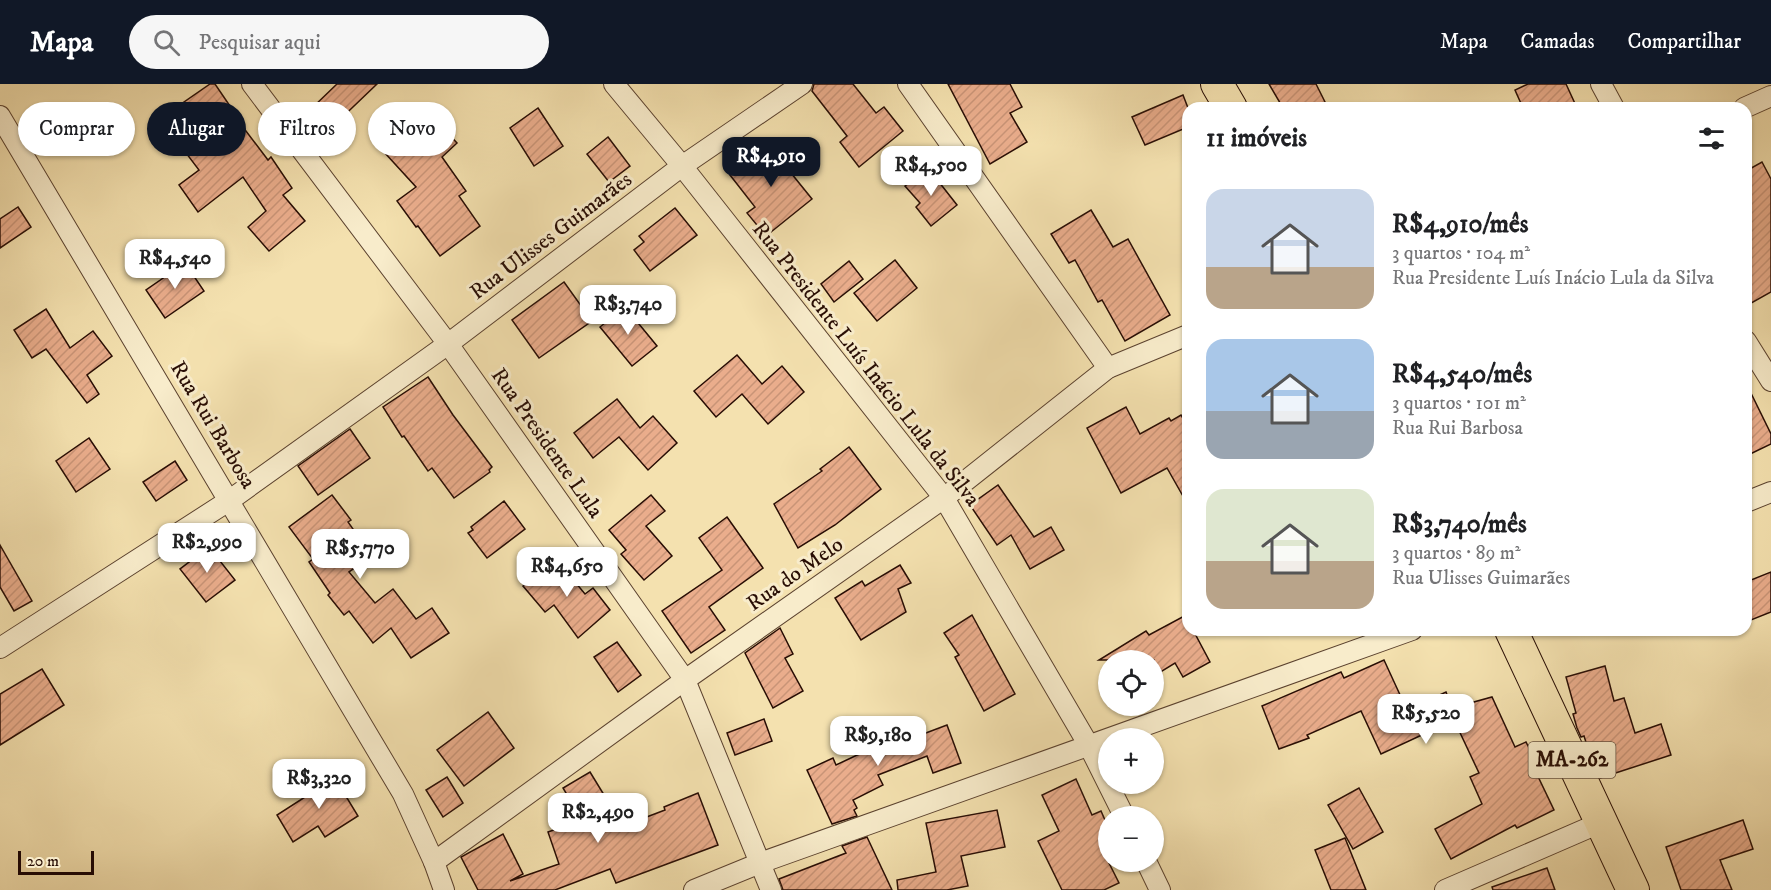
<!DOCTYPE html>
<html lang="pt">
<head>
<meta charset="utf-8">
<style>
	body { margin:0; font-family:"IM FELL DW Pica",serif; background:#f6f6f6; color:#202124; height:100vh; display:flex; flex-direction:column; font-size:22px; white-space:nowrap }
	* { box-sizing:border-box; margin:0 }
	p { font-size:20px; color:#757577 }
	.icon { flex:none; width:33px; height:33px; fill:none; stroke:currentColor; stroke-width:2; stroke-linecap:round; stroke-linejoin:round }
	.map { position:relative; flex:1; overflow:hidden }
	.sheet { position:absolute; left:1182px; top:18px; width:570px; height:534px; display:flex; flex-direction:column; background:#fff; border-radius:18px; box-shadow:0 2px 4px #0004 }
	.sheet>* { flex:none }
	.top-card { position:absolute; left:18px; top:18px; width:570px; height:54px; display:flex; gap:12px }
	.buttons { position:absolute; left:1098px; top:566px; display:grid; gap:12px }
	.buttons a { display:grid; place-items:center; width:66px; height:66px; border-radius:50%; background:#fff; box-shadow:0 2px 4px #0004; font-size:30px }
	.scale { position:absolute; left:18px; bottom:15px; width:76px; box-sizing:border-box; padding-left:6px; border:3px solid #280d04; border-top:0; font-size:16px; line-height:21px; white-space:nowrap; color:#280d04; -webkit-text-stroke:4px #f8eccb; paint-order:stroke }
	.price { position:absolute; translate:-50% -51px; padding:0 14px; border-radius:12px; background:#fff; color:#222; font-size:20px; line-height:39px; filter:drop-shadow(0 2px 3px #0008) }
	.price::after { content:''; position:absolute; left:50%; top:36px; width:18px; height:14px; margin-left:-9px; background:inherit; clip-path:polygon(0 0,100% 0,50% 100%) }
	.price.active { background:#111827; color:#fff }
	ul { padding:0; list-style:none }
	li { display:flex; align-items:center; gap:18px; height:150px; padding:0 24px }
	li span { display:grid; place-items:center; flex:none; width:168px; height:120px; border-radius:18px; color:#555 }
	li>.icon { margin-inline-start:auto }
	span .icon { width:72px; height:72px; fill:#fffc; stroke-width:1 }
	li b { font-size:26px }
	h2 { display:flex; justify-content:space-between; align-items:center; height:72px; padding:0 24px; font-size:26px }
	.chip { padding:0 21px; border-radius:27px; background:#fff; box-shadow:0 2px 4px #0004; font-size:21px; line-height:54px }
	.chip.active { background:#111827; color:#fff }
	header { display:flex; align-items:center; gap:36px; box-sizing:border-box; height:84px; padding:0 30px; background:#111827; color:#fff }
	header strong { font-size:28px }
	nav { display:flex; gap:33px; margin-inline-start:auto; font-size:21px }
	.search { width:420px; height:54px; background:#f6f6f6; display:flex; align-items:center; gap:15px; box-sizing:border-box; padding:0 21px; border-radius:33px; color:#757577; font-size:22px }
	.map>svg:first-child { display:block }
	.building { fill:url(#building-hatch); stroke:#280d04; stroke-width:1.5 }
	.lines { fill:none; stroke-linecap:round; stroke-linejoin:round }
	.street-casing { stroke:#5b422f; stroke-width:22 }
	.primary-casing { stroke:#280d04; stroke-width:34 }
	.street { stroke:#f8eccb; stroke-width:20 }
	.primary { stroke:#f4e1af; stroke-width:32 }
	.labels { text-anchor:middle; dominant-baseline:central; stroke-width:6; stroke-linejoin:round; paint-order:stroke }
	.shield { fill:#f8eccb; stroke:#665040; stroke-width:1.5 }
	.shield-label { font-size:21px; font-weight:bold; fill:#280d04 }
	.street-label { font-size:22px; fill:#280d04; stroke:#f8eccb }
</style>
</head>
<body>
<header>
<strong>Mapa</strong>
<div class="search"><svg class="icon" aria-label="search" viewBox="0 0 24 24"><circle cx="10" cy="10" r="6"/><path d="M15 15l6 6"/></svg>Pesquisar aqui</div>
<nav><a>Mapa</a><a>Camadas</a><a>Compartilhar</a></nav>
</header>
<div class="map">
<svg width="1771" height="806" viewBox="0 0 1771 806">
	<defs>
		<pattern id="building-hatch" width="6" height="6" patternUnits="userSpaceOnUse" patternTransform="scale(1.5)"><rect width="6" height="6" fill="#eaad8c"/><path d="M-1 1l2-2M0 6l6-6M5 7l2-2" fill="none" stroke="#c99477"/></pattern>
	</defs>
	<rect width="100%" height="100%" fill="#f4e1af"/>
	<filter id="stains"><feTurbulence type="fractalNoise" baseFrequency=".00333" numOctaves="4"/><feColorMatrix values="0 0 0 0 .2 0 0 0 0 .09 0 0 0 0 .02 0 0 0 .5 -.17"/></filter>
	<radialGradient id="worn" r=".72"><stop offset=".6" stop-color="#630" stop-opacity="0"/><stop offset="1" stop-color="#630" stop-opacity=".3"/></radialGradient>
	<g class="building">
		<polygon points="210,0 215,0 232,25 230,26 268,76 271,73 292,104 283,111 305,137 269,167 248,143 266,127 243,93 198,128 179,101 199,86 183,65 195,56 174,25"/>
		<polygon points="337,0 377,0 330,45 311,25"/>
		<polygon points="814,0 853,0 876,29 884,23 903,47 859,83 840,58 847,52 812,7"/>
		<polygon points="948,0 1010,0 1022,23 1010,29 1027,58 990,80"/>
		<polygon points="1269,0 1316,0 1328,24 1283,24"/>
		<polygon points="1528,0 1566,0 1577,24 1523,24 1515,6"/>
		<polygon points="1183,11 1188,24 1188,43 1145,61 1132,33"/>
		<polygon points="538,24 563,62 534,82 510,44"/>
		<polygon points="427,27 457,59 442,73 466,107 459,112 480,142 440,172 418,142 416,143 397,117 416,103 384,68"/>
		<polygon points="608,53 630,82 609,98 587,70"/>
		<polygon points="773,55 793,79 787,84 812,115 766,152 747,129 755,123 730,91"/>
		<polygon points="1762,78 1771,95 1771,208 1746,222 1746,87"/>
		<polygon points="928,84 957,121 931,142 916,123 920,119 905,102"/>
		<polygon points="18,123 31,143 0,164 0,135"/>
		<polygon points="675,124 697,151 650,187 634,166 644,158 639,152"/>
		<polygon points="1091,126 1113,163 1128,155 1170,231 1125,257 1102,216 1098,218 1075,176 1069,179 1051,150"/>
		<polygon points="895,176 917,204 877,237 854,209"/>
		<polygon points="849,177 863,195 834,218 821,200"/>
		<polygon points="185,179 204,207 165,234 146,206"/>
		<polygon points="564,198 592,237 539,274 512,236"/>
		<polygon points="625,223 657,262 632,282 600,243"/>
		<polygon points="46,225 70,264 93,247 112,272 87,291 99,310 87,319 46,265 32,274 14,246"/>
		<polygon points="737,271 762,300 782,282 804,308 768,340 742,310 716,333 694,307"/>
		<polygon points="428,293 453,331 492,383 489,386 490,388 454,414 432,384 428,387 404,352 402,353 383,323"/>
		<polygon points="1746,299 1771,350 1771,360 1746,372"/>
		<polygon points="617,315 640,344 653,332 677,359 648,386 619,353 593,374 574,349"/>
		<polygon points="1126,323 1140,350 1169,334 1171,337 1181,331 1188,344 1188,421 1167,384 1121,409 1087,344"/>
		<polygon points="350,345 370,374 318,411 298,382"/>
		<polygon points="89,354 110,385 76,408 56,377"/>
		<polygon points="849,363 881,405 835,441 798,464 774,420 822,387 820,385"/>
		<polygon points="175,377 187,396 156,417 143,398"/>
		<polygon points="998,401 1034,453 1051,443 1064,466 1030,485 1011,451 997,461 970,421"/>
		<polygon points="332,411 351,436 348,438 372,472 349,488 375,519 393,505 416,535 432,524 449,549 411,574 391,544 373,559 349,527 344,531 328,511 330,509 309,478 313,475 289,443"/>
		<polygon points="651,411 665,427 646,442 672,472 644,496 621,470 626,466 609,446"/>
		<polygon points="504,417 525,445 487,474 468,449 473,446 471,443"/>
		<polygon points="727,433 763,484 709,523 725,546 691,569 662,527 722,486 699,454"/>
		<polygon points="0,461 32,517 14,527 0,503"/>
		<polygon points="209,463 235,496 206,518 180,485"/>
		<polygon points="556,475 585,510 593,504 610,526 578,554 554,521 545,528 523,502"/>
		<polygon points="900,481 911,499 898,505 906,528 861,556 835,514 862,497 865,502"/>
		<polygon points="1771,488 1771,528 1746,538 1746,498"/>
		<polygon points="1188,530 1188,546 1193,546 1210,578 1183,593 1175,579 1154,592 1154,576 1099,576 1146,547 1149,551"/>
		<polygon points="972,531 1015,610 984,627 955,573 959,571 944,549"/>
		<polygon points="780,544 793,570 785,574 803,607 773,624 745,569"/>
		<polygon points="617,558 641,591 618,608 594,573"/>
		<polygon points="1384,576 1407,626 1446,608 1452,624 1492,613 1515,663 1526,658 1537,680 1533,682 1554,726 1517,744 1515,741 1451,775 1435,745 1482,720 1470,693 1479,689 1454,636 1381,670 1361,627 1307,651 1309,654 1279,665 1262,622 1341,588 1344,594"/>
		<polygon points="1605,582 1614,617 1624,614 1635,649 1661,640 1671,671 1600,694 1591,674 1584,652 1581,653 1577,644 1573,630 1576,629 1566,593"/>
		<polygon points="42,585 64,621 0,661 0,610"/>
		<polygon points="488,628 514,664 464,702 437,666"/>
		<polygon points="764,635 772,657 735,671 727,649"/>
		<polygon points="894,637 902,658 947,641 961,679 933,689 927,672 878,691 883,701 853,716 857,724 854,726 857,732 832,740 807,686 833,674 836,681 872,664 866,649"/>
		<polygon points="330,686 358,732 325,753 318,742 293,758 277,731 316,706 311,698"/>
		<polygon points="590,688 623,742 665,726 664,723 698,709 718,761 616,799 610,785 555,806 478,806 461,773 503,750 523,790 510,797 559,780 548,748 582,736 563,704"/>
		<polygon points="447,693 463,719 443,733 426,706"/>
		<polygon points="1076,695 1092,731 1101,727 1108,743 1108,777 1119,799 1104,806 1062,806 1038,757 1059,747 1042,711"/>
		<polygon points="1359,704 1383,748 1353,765 1328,721"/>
		<polygon points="997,726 1005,763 961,772 968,802 947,806 898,806 897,796 936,788 926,739"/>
		<polygon points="1743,736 1753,765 1720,776 1732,806 1681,806 1666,763"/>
		<polygon points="867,753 892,806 783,806 779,795 846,769 842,762"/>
		<polygon points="1345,754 1366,806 1331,806 1315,766"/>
		<polygon points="1547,784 1555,806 1493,806 1492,803"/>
	</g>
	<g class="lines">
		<g class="street-casing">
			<g id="street">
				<polyline points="252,0 448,260 685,596 771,806"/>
				<polyline points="614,0 682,82 944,414 1088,660 1124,732"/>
				<polyline points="908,0 1108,284"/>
				<polyline points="1601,0 1614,24"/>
				<polyline points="1744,24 1771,12"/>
				<polyline points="0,32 403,710 434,778 444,806"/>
				<polyline points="1746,257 1771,297"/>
				<polyline points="1746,418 1771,408"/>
				<polyline points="0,564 230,416 448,260 682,82 802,0"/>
				<polyline points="1146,777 1160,806"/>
				<polyline points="434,778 685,596 944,414 1108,284 1188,251"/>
				<polyline points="694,806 760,779 1412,546"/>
				<polyline points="1445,806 1602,738"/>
			</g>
		</g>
		<g class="primary-casing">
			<g id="primary">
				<polyline points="1217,0 1231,24"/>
				<polyline points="1511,546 1633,806"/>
			</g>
		</g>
		<use href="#street" class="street"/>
		<use href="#primary" class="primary"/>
	</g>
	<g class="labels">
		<rect class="shield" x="1528.5" y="658" width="87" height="36" rx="4.5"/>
		<g class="shield-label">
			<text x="1572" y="676">MA-262</text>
		</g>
		<g class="street-label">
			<text transform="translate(551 152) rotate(-37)">Rua Ulisses Guimarães</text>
			<text transform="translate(866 280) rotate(52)">Rua Presidente Luís Inácio Lula da Silva</text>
			<text transform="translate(213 341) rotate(59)">Rua Rui Barbosa</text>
			<text transform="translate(547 359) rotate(55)">Rua Presidente Lula</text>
			<text transform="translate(795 490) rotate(-35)">Rua do Melo</text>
		</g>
	</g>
	<rect width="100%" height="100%" filter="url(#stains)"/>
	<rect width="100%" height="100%" fill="url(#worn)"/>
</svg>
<div class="buttons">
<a><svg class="icon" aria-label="locate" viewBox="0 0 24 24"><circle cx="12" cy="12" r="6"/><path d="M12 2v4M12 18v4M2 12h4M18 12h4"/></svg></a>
<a>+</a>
<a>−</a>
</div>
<div class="scale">20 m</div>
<b class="price active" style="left:771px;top:104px">R$4,910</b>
<b class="price" style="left:931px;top:113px">R$4,500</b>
<b class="price" style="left:175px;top:206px">R$4,540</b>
<b class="price" style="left:628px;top:252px">R$3,740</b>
<b class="price" style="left:207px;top:490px">R$2,990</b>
<b class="price" style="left:360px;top:496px">R$5,770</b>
<b class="price" style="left:567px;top:514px">R$4,650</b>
<b class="price" style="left:1426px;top:661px">R$5,520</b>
<b class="price" style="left:878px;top:683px">R$9,180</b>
<b class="price" style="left:319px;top:726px">R$3,320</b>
<b class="price" style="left:598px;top:760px">R$2,490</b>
<div class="top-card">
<a class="chip">Comprar</a>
<a class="chip active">Alugar</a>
<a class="chip">Filtros</a>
<a class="chip">Novo</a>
</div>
<section class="sheet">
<h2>11 imóveis<svg class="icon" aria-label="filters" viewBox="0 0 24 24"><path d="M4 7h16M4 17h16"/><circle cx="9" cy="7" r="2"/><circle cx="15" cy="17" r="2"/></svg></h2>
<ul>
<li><span style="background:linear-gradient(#c9d6e8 65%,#b9a48a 0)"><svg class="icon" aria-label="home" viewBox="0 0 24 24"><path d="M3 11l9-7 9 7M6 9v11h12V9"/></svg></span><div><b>R$4,910/mês</b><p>3 quartos · 104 m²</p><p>Rua Presidente Luís Inácio Lula da Silva</p></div></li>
<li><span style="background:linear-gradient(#a9c7e8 60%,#9aa5b1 0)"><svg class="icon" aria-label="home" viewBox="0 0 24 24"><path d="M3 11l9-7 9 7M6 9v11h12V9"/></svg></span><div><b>R$4,540/mês</b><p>3 quartos · 101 m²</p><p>Rua Rui Barbosa</p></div></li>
<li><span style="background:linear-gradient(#dfe7d0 60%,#b9a48a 0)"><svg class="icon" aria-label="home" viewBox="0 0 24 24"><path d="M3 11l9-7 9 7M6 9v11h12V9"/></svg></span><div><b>R$3,740/mês</b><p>3 quartos · 89 m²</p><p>Rua Ulisses Guimarães</p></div></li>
</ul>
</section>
</div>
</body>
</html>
